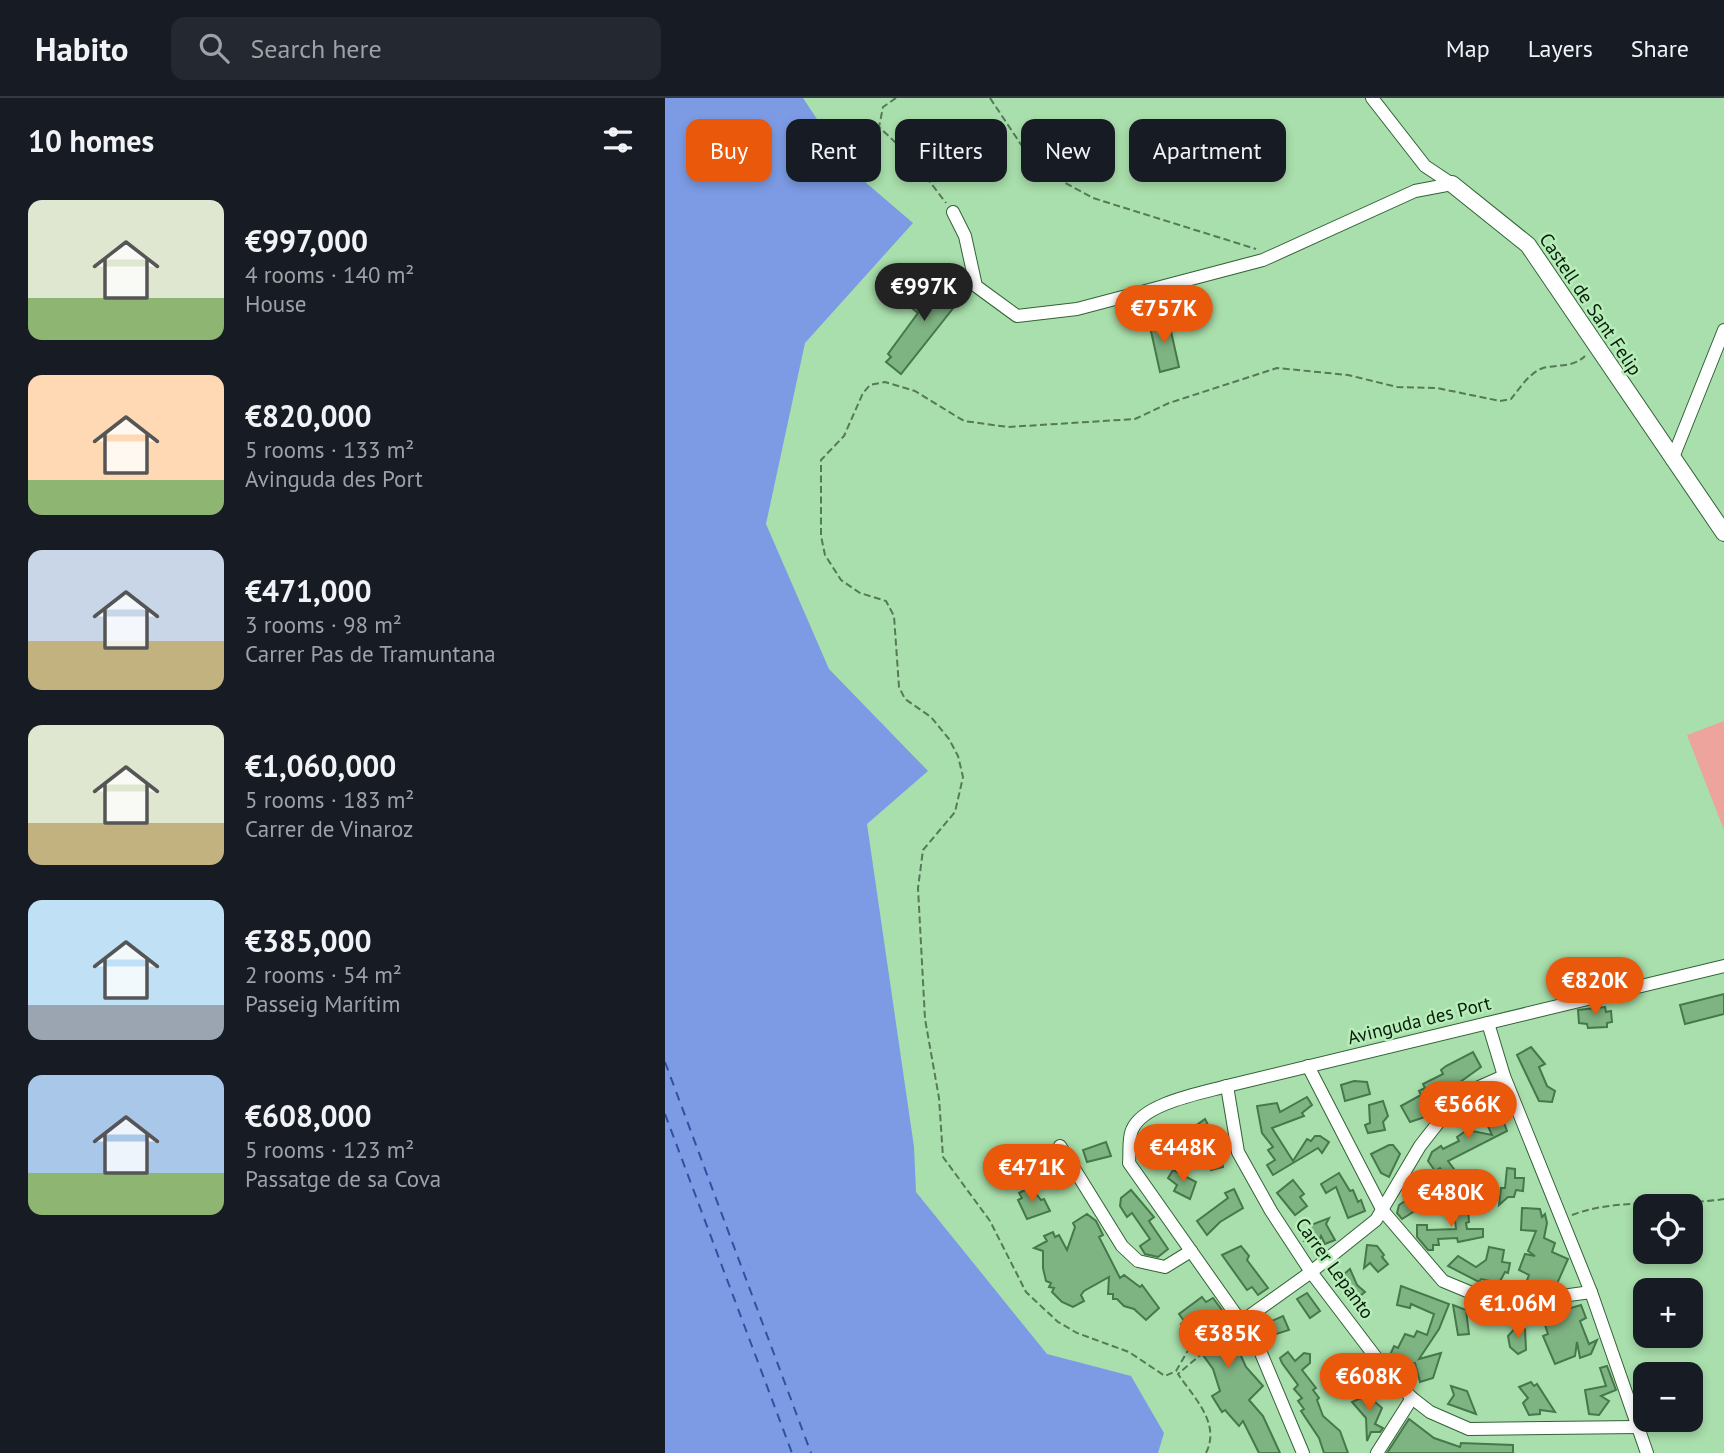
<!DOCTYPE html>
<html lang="en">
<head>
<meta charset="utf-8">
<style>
	body { margin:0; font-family:"PT Sans",sans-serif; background:#242831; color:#f1f3f6; height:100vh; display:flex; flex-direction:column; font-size:26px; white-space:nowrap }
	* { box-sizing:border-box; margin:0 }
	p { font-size:23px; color:#9ea1a6 }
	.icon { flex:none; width:38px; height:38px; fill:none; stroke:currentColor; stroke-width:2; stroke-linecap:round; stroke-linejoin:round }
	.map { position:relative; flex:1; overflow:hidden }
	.details { display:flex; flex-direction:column; background:#171b24; width:665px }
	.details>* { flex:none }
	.banner { position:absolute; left:21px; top:21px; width:665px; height:63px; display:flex; gap:14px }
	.buttons { position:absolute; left:968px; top:1096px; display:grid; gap:14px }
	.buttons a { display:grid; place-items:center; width:70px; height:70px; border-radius:14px; background:#171b24; box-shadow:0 4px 10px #0003; font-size:35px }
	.price { position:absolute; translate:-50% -60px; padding:0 16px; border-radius:24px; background:#ea580c; color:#fff; font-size:23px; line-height:46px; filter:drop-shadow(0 2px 4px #0008) }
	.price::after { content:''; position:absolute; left:50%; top:42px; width:21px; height:16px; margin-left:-10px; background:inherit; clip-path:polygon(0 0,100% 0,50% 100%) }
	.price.active { background:#222; color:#fff }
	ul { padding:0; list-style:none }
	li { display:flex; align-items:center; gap:21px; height:175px; padding:0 28px }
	li span { display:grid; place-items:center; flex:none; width:196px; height:140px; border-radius:14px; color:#555 }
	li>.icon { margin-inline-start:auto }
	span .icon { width:84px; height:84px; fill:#fffc; stroke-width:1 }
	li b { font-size:30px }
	h2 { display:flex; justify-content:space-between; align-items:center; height:84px; padding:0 28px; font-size:30px }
	.tag { padding:0 24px; border-radius:14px; background:#171b24; box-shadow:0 4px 10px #0003; font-size:24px; line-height:63px }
	.tag.active { background:#ea580c; color:#fff }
	header { display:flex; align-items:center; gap:42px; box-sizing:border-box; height:98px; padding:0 35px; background:#171b24; border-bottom:2px solid #363941 }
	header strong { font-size:33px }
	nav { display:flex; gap:38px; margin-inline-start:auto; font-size:24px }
	.search { width:490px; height:63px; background:#242831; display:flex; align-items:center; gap:18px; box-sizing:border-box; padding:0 24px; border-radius:14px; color:#9ea1a6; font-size:26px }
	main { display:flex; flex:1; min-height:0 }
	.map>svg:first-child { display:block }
	.green { fill:#eca49c }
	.water { fill:#7c9be4 }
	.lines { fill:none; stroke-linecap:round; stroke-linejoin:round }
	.ferry { stroke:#314fa5; stroke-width:2; stroke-dasharray:9 7; stroke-linecap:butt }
	.building { fill:#7eb382; stroke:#45784a; stroke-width:2 }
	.service-casing { stroke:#316336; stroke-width:8 }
	.minor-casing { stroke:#316336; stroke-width:14 }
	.tertiary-casing { stroke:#316336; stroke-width:18 }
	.path { stroke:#557a58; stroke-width:2; stroke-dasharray:7 3.5; stroke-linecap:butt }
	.service { stroke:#fff; stroke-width:6 }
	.minor { stroke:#fff; stroke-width:12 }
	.tertiary { stroke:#fff; stroke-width:16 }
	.labels { text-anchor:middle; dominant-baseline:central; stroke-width:5; stroke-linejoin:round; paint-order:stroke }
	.street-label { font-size:19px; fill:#081c0a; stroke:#b6edb9 }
</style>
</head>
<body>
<header>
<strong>Habito</strong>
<div class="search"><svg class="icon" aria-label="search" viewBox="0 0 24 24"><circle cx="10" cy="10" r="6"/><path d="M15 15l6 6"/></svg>Search here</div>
<nav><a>Map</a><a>Layers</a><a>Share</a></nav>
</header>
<main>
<section class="details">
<h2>10 homes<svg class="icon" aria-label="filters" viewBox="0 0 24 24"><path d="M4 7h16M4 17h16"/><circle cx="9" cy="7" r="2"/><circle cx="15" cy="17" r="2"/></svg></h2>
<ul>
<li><span style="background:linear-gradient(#dfe7d0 70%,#8fb573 0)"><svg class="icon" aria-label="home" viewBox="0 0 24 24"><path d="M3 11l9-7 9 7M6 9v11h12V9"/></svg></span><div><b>€997,000</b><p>4 rooms · 140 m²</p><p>House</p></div></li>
<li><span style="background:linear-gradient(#ffd9b3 75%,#8fb573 0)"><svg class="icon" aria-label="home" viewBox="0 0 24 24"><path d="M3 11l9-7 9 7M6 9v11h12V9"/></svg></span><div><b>€820,000</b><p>5 rooms · 133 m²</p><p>Avinguda des Port</p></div></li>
<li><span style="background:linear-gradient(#c9d6e8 65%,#c2b280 0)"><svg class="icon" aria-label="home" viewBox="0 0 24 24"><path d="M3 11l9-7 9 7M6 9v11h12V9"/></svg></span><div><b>€471,000</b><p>3 rooms · 98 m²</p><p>Carrer Pas de Tramuntana</p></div></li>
<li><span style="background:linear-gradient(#dfe7d0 70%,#c2b280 0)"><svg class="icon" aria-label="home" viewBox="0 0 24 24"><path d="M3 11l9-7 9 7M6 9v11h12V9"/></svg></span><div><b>€1,060,000</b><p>5 rooms · 183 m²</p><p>Carrer de Vinaroz</p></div></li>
<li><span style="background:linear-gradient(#bfe0f5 75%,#9aa5b1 0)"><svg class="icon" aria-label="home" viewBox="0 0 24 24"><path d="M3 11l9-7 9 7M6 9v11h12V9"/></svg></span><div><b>€385,000</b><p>2 rooms · 54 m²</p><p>Passeig Marítim</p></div></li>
<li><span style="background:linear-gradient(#a9c7e8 70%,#8fb573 0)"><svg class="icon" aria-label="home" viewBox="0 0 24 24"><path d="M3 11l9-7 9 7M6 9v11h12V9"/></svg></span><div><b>€608,000</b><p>5 rooms · 123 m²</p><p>Passatge de sa Cova</p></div></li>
</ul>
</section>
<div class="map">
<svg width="1059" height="1355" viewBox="0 0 1059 1355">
	<rect width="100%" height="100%" fill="#a9dfac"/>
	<polygon class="green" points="1059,623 1059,732 1022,637"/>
	<polygon class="water" points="0,0 138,0 185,71 248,125 140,245 101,426 164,571 263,673 202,726 249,1049 251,1094 382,1256 466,1278 499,1335 493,1355 0,1355"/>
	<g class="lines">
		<g class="ferry">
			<polyline points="0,964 146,1355"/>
			<polyline points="0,1016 127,1355"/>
		</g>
	</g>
	<g class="building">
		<polygon points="272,178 297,199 236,276 221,264 226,259 223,256 253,215 248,211"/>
		<polygon points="503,220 514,269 495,274 484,224"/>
		<polygon points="1059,896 1059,916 1020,926 1015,907"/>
		<polygon points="940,909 941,914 946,913 947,924 942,925 942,929 923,930 922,926 914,925 913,912"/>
		<polygon points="866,949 880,966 874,969 882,988 890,993 887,1004 874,1003 852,957"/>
		<polygon points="808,954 816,969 780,995 781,998 770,1006 771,1009 758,1016 760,1019 745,1024 736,1008 756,997 754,993 760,990 758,986 778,976 776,972 781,968"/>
		<polygon points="689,983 702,984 705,996 680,1003 676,987"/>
		<polygon points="642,999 647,1007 637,1015 639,1018 607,1030 628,1063 642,1041 646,1043 650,1038 655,1038 664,1044 657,1055 653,1050 608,1077 602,1067 610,1062 603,1052 608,1049 597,1035 592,1008 612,1005 615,1014"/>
		<polygon points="718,1003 723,1018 718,1024 720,1032 703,1035 700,1027 705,1025 704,1007"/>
		<polygon points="818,1004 833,1008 842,1033 783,1063 792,1075 783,1082 775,1070 770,1073 763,1063 767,1054 776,1048 778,1051 794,1043 792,1039 802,1032 827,1037 816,1013"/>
		<polygon points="540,1021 554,1048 558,1069 546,1072 538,1038 528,1042 522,1034"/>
		<polygon points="507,1036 515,1053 500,1061 496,1051 500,1050 496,1040"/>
		<polygon points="441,1044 446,1058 422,1064 418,1052"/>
		<polygon points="724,1047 728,1047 735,1056 724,1079 716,1075 706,1056"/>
		<polygon points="381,1049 387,1050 391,1057 363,1067 341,1084 335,1086 327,1075 355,1056 357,1059 363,1054 365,1057"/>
		<polygon points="842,1070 850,1071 850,1080 859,1080 858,1093 851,1092 849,1099 843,1099 834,1107 836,1090 840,1090"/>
		<polygon points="508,1072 531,1084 525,1101 509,1093 512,1087 503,1080"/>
		<polygon points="674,1075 685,1093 688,1092 693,1104 696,1102 700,1113 683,1120 671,1089 661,1095 656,1086"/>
		<polygon points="628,1082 639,1096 635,1099 642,1108 630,1117 612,1095"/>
		<polygon points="366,1089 376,1102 379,1101 385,1113 362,1121 353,1102 357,1100 354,1095"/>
		<polygon points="569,1091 578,1110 555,1124 542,1137 532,1123 563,1100 560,1095"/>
		<polygon points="466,1092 489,1119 484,1123 503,1151 493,1159 480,1156 475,1148 485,1141 467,1115 462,1119 455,1108 456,1100"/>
		<polygon points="746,1099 761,1106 737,1121 732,1115 734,1107"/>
		<polygon points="802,1099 804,1124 801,1125 802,1131 818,1131 818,1139 793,1144 792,1140 773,1141 774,1147 768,1147 768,1152 763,1152 752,1139 752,1127 762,1127 762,1132 791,1131 788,1106"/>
		<polygon points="857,1110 875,1111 877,1119 880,1116 882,1125 879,1140 890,1145 887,1154 903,1161 891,1188 884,1185 882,1191 868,1193 859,1190 864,1177 854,1172 860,1156 870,1158 863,1153 871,1133 856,1132"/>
		<polygon points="422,1116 431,1123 438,1137 434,1139 455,1180 459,1177 475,1189 477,1187 494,1210 481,1222 469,1211 459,1208 452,1201 448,1201 448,1196 443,1196 444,1179 419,1193 416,1197 419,1203 408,1209 397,1204 387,1194 389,1190 384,1189 386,1185 381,1183 378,1170 378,1153 369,1150 382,1143 379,1138 388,1134 390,1139 394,1137 402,1152 410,1129 408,1125"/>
		<polygon points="664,1120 661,1126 670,1142 660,1146 656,1138 652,1148 639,1143 646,1127"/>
		<polygon points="702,1147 712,1148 719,1157 717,1159 723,1166 713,1174 705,1165 699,1170"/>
		<polygon points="576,1148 584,1158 582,1162 603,1190 593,1197 587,1189 582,1192 557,1157"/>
		<polygon points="824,1149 839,1152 837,1164 845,1165 843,1175 840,1174 834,1185 816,1181 814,1184 783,1168 793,1158 811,1169 821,1162"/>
		<polygon points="685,1171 692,1187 700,1194 695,1198 698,1202 690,1208 672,1182"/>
		<polygon points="736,1188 784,1206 774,1231 754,1261 776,1255 768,1280 755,1284 750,1265 735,1268 733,1261 725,1257 729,1248 733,1250 740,1236 749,1239 752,1233 762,1237 769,1216 746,1206 745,1210 732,1207"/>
		<polygon points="642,1195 655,1213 645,1220 632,1201"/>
		<polygon points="537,1199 541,1204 548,1200 565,1223 561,1225 581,1269 598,1288 584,1302 598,1318 615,1355 594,1355 578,1323 574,1328 560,1312 557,1314 547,1298 555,1293 548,1271 538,1257 541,1255 516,1226 519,1223 514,1216"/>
		<polygon points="788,1207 801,1212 804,1236 793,1237"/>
		<polygon points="916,1207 921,1220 915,1223 924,1246 932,1242 926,1256 915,1260 912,1244 910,1258 890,1266 878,1238 883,1236 880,1227 883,1225 882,1221 893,1216 892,1214"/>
		<polygon points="618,1218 624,1232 605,1238 600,1226"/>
		<polygon points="851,1229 860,1231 861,1252 853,1256 845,1249 843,1238"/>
		<polygon points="623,1254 630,1263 639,1255 645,1256 645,1265 637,1272 651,1290 648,1292 654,1300 652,1302 658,1318 675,1333 683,1355 659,1355 654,1340 636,1313 639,1311 633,1303 637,1300 629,1291 633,1287 617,1265 615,1260"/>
		<polygon points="677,1258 680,1263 684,1260 694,1278 680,1286 666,1265"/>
		<polygon points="942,1268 951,1292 936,1298 944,1303 934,1317 924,1316 920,1292 941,1288 935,1270"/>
		<polygon points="866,1284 869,1288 872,1286 890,1314 875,1312 875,1316 864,1317 858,1305 863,1300 854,1289"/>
		<polygon points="786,1288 802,1293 811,1316 783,1306 789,1297"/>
		<polygon points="702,1297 717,1310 710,1326 718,1330 715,1334 706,1334 702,1343 701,1320 687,1304"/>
		<polygon points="744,1321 769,1340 795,1349 796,1345 848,1347 848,1355 722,1355"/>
	</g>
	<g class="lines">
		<g class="service-casing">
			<polyline id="service" points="352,1081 401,1059"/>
		</g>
		<g class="minor-casing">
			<g id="minor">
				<polyline points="707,0 760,68 787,86"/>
				<polyline points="288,114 300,138 311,188 352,218 412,211 598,162 750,93 787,86"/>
				<polyline points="1007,362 1059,232"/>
				<polyline points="823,925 839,978 926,1194 982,1355"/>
				<polyline points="643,968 718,1113 778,1183 814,1198 854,1204 926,1194"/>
				<polyline points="562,988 573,1054 606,1113 646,1174 725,1278 747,1300 765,1314 804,1331 973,1329"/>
				<polyline points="395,1048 457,1148 473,1163 500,1169 526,1153"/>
				<polyline points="576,1224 646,1174 711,1122 755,1048 794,998 839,978"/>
				<path d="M638 1355 593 1248 464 1065C465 1056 463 1041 467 1032 478 1005 537 995 562 988L1059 868"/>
				<polyline points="712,1355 747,1300"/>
			</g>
		</g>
		<g class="tertiary-casing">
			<polyline id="tertiary" points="787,86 863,147 1059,435"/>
		</g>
		<g class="path">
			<polyline points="231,0 218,9 214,29 246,59 281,105"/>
			<polyline points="325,0 359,51 384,76 428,100 591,151"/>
			<path d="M907 1117C954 1099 1009 1109 1059 1101"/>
			<path d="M525 1249 511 1273 500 1278 464 1254 412 1235 393 1224 361 1194 325 1123 278 1059 274 1000 260 921 253 790 258 752 290 714 298 679 293 658 284 641 266 619 240 601 234 589 229 518 221 503 195 495 176 482 160 457 156 438V362L179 338 198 295 205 287 220 284 250 293 299 323 343 329 470 321 504 305 612 270 683 277 732 289 772 290 835 303 846 301C855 290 864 275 878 270 893 266 908 270 920 258"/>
			<path d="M541 1355C556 1325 529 1300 513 1276L566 1231"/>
		</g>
		<use href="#service" class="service"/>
		<use href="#minor" class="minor"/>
		<use href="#tertiary" class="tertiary"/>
	</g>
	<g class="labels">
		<g class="street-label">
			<text transform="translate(926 206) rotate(56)">Castell de Sant Felip</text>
			<text transform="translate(754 922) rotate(-14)">Avinguda des Port</text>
			<text transform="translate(670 1170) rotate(54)">Carrer Lepanto</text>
		</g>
	</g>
</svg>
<div class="buttons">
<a><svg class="icon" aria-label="locate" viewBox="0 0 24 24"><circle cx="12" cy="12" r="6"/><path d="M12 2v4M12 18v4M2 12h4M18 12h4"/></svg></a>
<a>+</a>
<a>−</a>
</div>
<b class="price active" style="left:259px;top:225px">€997K</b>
<b class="price" style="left:499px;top:247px">€757K</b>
<b class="price" style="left:930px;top:919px">€820K</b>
<b class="price" style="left:803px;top:1043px">€566K</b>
<b class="price" style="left:518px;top:1086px">€448K</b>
<b class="price" style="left:367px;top:1106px">€471K</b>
<b class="price" style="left:786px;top:1131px">€480K</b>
<b class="price" style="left:853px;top:1242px">€1.06M</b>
<b class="price" style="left:563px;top:1272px">€385K</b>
<b class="price" style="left:704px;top:1315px">€608K</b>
<div class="banner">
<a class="tag active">Buy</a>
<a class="tag">Rent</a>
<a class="tag">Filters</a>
<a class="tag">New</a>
<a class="tag">Apartment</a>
</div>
</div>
</main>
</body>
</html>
